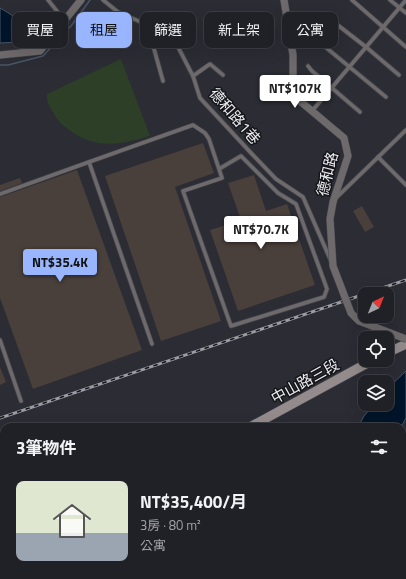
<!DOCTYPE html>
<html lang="zh-TW">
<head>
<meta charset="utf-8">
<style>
	body { margin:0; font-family:"Titillium Web","Noto Sans TC",sans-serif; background:#2d2e33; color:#f1f3f6; height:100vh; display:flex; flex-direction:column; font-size:15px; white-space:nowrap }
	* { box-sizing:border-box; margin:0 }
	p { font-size:13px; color:#a2a3a7 }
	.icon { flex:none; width:22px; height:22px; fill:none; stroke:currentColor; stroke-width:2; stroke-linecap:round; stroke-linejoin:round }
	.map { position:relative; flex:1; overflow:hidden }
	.sheet { position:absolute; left:0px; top:423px; width:406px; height:156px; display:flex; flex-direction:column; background:#202127; border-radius:12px 12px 0 0; box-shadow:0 4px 16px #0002,0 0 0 1px #3d3e44 }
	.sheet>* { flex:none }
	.banner { position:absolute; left:12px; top:12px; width:382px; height:36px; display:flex; gap:8px }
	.needle { width:26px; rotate:43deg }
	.tools { position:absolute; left:358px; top:287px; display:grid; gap:8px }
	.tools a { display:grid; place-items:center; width:36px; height:36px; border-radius:8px; background:#202127; box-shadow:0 4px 16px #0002,0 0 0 1px #3d3e44; font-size:20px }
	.price { position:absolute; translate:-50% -34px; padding:0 9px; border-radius:4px; background:#fff; color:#222; font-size:13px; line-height:26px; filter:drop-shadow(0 1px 2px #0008) }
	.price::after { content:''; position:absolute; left:50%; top:24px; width:12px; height:9px; margin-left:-6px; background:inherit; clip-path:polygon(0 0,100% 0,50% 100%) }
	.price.active { background:#99b5fd; color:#111 }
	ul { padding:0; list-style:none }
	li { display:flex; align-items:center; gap:12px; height:100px; padding:0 16px }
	li span { display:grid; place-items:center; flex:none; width:112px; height:80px; border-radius:8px; color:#555 }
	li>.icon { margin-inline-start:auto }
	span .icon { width:48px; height:48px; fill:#fffc; stroke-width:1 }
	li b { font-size:17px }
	h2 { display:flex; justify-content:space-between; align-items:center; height:48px; padding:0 16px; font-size:17px }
	.tag { padding:0 14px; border-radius:8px; background:#202127; box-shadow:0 4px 16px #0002,0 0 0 1px #3d3e44; font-size:14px; line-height:36px }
	.tag.active { background:#99b5fd; color:#111 }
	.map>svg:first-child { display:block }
	.green { fill:#2d3f27 }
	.water { fill:#01152a; stroke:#485666 }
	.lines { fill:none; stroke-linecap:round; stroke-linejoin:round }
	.stream { stroke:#485666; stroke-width:1.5 }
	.building { fill:#493f3b }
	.lane-casing { stroke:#46474f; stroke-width:5 }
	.street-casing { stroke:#46474f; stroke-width:8 }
	.secondary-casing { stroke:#46474f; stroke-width:10 }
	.lane { stroke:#6e696a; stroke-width:3.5 }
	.street { stroke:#6e696a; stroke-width:7 }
	.secondary { stroke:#938b8c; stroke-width:9 }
	.rail-casing { stroke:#9c9da3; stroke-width:3 }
	.rail { stroke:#151519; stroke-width:1.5; stroke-dasharray:4.5; stroke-linecap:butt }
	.street-bridge-casing { stroke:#46474f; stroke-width:8; stroke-linecap:butt }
	.street-bridge { stroke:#6e696a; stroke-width:7 }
	.labels { text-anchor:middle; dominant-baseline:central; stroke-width:3; stroke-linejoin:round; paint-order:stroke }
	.street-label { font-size:15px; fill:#ecedf2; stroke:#151519 }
</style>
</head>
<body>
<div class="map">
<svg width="406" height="579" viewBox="0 0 406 579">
	<rect width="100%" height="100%" fill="#2b2c34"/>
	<path class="green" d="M121 59 150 136C120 145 95 150 68 129 62 125 57 120 54 114 50 107 46 102 47 94Z"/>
	<g class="water">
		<path d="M0 8C8 13 25 21 23 33 22 36 19 40 18 42L0 43Z"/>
		<polygon points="406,371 406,418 401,427 358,427 364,416 374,404 387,404 387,389"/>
	</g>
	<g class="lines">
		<polyline class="stream" points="0,65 8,65 43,56 71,26 90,0"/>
	</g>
	<g class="building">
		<polygon points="203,143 214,173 175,187 221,321 161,341 105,176"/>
		<polygon points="77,170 142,350 33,389 0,298 0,197"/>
		<polygon points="254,175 266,211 287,204 315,285 238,311 210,230 241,220 228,183"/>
		<polygon points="20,178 22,183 0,191 0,185"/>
		<polygon points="362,206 374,227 365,232 353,211"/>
		<polygon points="0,367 6,382 0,385"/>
	</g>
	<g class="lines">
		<g class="lane-casing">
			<g id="lane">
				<polyline points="48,0 65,21"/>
				<polyline points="103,0 118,12 168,34 178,47 193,76 200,98 252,154 276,179 303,197 331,261"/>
				<polyline points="352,0 406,47"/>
				<polyline points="390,0 406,13"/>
				<polyline points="326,16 366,47 399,75"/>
				<polyline points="147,24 163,81"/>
				<polyline points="318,41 386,97"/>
				<polyline points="308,66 312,71 360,112"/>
				<polyline points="193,76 210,64 223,75"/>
				<polyline points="312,111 406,0"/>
				<polyline points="378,157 406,185"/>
				<polyline points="0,194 89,162"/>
				<polyline points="336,198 406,130"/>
				<polyline points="0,340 21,401"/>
				<polyline points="152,344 89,162 193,125 205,133 209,139 222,178 183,191 231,326 324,297 327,289 296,204 278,193 241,156 219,169"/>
				<polyline points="234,575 239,578 263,579"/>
				<polyline points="303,579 317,578"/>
			</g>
		</g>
		<g class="street-casing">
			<g id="street">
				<polyline points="284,0 293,55 293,90 300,101 344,138 348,156 333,202"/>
				<polyline points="0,55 40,51 81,0"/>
				<polyline points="402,482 406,463"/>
				<polyline points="402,517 406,519"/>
				<polyline points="317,575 317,579"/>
				<polyline points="267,579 267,575"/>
				<polyline points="290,579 290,575"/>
			</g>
		</g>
		<g class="secondary-casing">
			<g id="secondary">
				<polyline points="387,353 406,344"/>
				<polyline points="250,427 373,360"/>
				<polyline points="0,552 4,550"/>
			</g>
		</g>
		<use href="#lane" class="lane"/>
		<use href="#street" class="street"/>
		<use href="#secondary" class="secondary"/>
		<g class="rail-casing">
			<polyline id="rail" points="0,418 406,280"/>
		</g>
		<use href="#rail" class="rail"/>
		<g class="street-bridge-casing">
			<polyline id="street-bridge" points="333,202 330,219 333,266 351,313 359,321 406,339"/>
		</g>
		<use href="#street-bridge" class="street-bridge"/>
	</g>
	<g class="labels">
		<g class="street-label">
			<text transform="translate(235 116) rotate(49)">德和路1巷</text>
			<text transform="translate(327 174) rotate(-76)">德和路</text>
			<text transform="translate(305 381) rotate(-29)">中山路三段</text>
		</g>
	</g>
</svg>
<div class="tools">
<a><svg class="needle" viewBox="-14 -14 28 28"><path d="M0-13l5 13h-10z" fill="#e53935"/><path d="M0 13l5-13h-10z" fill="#a2a3a7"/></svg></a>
<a><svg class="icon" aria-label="locate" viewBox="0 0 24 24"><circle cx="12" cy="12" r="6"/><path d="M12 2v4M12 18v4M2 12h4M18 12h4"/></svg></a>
<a><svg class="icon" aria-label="layers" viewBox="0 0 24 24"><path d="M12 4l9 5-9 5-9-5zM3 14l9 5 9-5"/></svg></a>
</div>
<b class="price" style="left:295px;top:109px">NT$107K</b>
<b class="price" style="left:261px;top:250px">NT$70.7K</b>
<b class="price active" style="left:60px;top:283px">NT$35.4K</b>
<div class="banner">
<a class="tag">買屋</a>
<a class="tag active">租屋</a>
<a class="tag">篩選</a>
<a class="tag">新上架</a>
<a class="tag">公寓</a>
</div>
<section class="sheet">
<h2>3筆物件<svg class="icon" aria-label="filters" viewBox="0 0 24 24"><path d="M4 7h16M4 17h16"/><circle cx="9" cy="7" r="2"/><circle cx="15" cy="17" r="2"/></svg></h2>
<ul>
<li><span style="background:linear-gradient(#dfe7d0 65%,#9aa5b1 0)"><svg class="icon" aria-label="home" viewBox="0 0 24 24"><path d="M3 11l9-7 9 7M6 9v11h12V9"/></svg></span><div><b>NT$35,400/月</b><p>3房 · 80 m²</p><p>公寓</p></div></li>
</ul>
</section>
</div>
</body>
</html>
